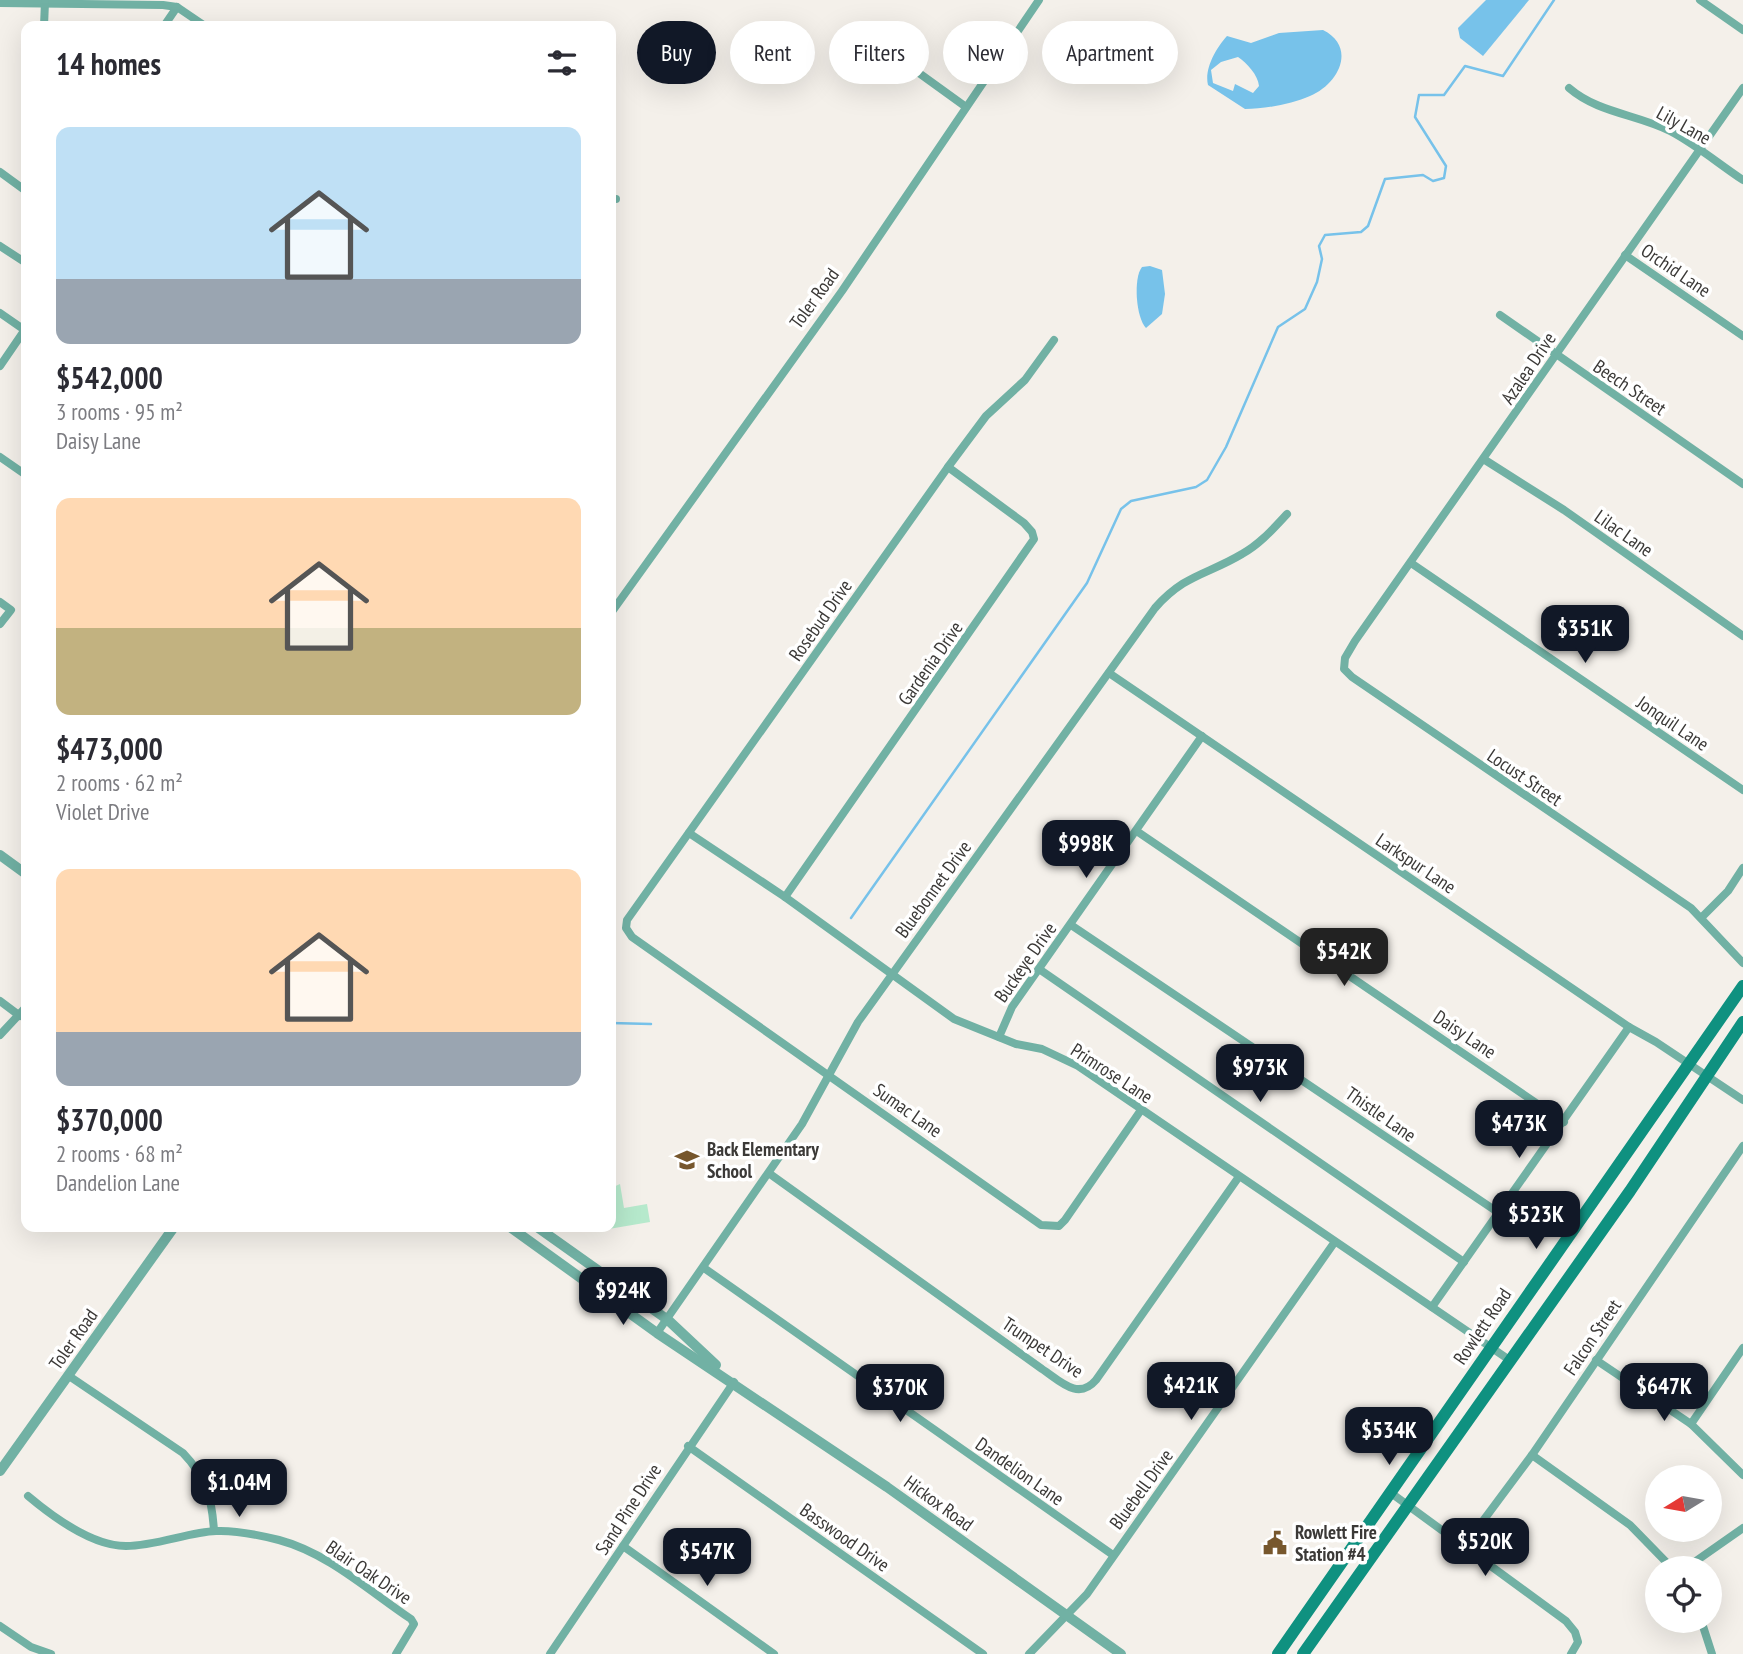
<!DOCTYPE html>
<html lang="en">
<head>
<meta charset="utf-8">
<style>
	body { margin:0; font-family:"PT Sans Narrow",sans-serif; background:#f2f2f3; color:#2b2b33; height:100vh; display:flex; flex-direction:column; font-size:26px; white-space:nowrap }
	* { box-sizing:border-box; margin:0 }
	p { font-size:23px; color:#7c7c81 }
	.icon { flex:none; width:38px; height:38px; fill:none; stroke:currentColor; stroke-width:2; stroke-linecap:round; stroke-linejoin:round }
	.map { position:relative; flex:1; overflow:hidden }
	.sheet { position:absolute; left:21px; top:21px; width:595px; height:1211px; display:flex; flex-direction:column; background:#fff; border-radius:14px; box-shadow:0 7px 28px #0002 }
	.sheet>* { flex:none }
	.hud { position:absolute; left:637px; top:21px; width:665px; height:63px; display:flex; gap:14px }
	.needle { width:46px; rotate:259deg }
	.controls { position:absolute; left:1645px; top:1465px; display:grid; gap:14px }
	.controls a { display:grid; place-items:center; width:77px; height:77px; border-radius:50%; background:#fff; box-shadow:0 7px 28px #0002; font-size:35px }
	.price { position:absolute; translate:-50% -60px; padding:0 16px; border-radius:14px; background:#111827; color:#fff; font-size:23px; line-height:46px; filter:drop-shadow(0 2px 4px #0008) }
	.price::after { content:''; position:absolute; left:50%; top:42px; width:21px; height:16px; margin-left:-10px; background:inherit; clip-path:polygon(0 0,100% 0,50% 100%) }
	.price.active { background:#222; color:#fff }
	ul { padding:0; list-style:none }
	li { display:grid; align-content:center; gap:14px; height:371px; padding:0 35px }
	li span { display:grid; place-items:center; height:217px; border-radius:14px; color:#555 }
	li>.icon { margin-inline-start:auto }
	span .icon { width:126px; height:126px; fill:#fffc; stroke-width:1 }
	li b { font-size:30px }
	h2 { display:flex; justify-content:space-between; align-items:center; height:84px; padding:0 35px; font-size:30px }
	.pill { padding:0 24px; border-radius:32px; background:#fff; box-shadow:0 7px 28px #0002; font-size:24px; line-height:63px }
	.pill.active { background:#111827; color:#fff }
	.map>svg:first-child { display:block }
	.green { fill:#b6e9cc }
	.water { fill:#77c2ea; fill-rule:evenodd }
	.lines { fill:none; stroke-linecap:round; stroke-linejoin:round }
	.stream { stroke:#77c2ea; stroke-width:2.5 }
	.minor { stroke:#71b1a4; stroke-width:8 }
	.tertiary { stroke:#71b1a4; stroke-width:10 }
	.secondary { stroke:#0f9180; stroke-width:12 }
	.labels { text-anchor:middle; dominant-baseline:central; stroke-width:7; stroke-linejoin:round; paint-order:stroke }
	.street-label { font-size:19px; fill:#3b3937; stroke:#fff }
	.poi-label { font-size:19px; font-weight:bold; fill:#3b3937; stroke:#fff; text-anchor:start }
</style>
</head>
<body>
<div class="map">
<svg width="1743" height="1654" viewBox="0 0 1743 1654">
	<rect width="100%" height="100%" fill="#f4f0ea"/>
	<polygon class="green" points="620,1184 624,1208 647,1204 650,1222 597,1231 596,1227 611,1227 611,1188"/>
	<g class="water">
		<polygon points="1486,0 1529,0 1483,56 1460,38 1458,28"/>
		<path d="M1323 30C1357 47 1339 84 1310 96 1292 104 1265 109 1245 109L1208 85C1204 69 1216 48 1227 36L1251 43 1279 33ZM1238 57C1247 63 1258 75 1259 86L1253 93 1235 84 1233 91 1213 83 1211 70 1221 62Z"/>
		<path d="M1150 266 1162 270 1165 294 1162 314 1146 328C1136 318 1133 278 1142 267Z"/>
	</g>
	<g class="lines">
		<g class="stream">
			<polyline points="851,918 1087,583 1121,509 1131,501 1196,487 1207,480 1226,447 1278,327 1305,309 1317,282 1322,259 1319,246 1325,235 1361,232 1368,226 1385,179 1423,175 1433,181 1444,178 1446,166 1415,117 1419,95 1444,95 1465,66 1503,76 1554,0"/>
			<polyline points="611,1023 651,1024"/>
		</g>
		<g class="minor">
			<polyline points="1700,0 1743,30"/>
			<polyline points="0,3 163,5 177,7 205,26"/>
			<polyline points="44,26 45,2"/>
			<polyline points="164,26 177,7"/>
			<polyline points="894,55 966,107"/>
			<path d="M1569 88C1598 113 1636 114 1670 131 1695 144 1719 164 1743 180"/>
			<polyline points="1743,88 1355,641 1345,658 1344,669 1352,677 1691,908 1743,963"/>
			<polyline points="0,172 26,191"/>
			<polyline points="611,199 616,199"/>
			<polyline points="0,246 26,263"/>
			<polyline points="1625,255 1743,336"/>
			<polyline points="0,313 26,331"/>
			<polyline points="1500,315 1743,484"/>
			<polyline points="1054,340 1025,380 986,416 948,467 627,920 626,928 632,937 1041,1225 1059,1226 1065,1220 1141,1110"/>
			<polyline points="0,366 26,328"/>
			<polyline points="0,457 26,475"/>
			<polyline points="1485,460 1564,510 1743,636"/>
			<polyline points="1411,563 1743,790"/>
			<polyline points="0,602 11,610 0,624"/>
			<polyline points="611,613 842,291 1039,0"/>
			<polyline points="1109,673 1629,1027 1656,1042 1743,1100"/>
			<polyline points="1138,832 1564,1122"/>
			<polyline points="689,833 785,897 954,1019 1016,1044 1042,1049 1078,1066 1508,1359"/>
			<polyline points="785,897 1034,539 1032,532 1024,523 948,467"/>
			<polyline points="1702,917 1728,891 1743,868"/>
			<polyline points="1071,925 1499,1213"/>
			<polyline points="1039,969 1464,1262"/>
			<polyline points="0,1001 20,1016"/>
			<polyline points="0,1035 26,1007"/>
			<polyline points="999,1037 1012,1007 1202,736"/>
			<path d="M770 1174 1042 1369C1060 1381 1078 1401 1096 1380L1238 1178"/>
			<polyline points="704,1268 1113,1555"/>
			<polyline points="1432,1307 1629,1027"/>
			<path d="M657 1333 802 1124 858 1022 1155 608C1185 574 1207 575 1242 554 1260 544 1273 529 1287 514"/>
			<polyline points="1596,1360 1691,1424 1743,1475"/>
			<path d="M69 1376 183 1453C206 1477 212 1498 214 1531"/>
			<polyline points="1691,1424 1743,1348"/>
			<polyline points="688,1446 983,1654"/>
			<polyline points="1532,1455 1630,1525 1672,1568"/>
			<polyline points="1391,1493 1566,1621 1575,1632 1578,1642 1571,1654"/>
			<path d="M28 1496C53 1517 93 1546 126 1546 156 1546 189 1532 216 1531 236 1530 259 1535 279 1540 328 1553 369 1591 411 1619L414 1624 396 1654"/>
			<polyline points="1465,1545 1532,1455 1743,1146"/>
			<polyline points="623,1546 774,1654"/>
			<polyline points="1686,1568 1743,1528"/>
			<polyline points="1701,1620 1712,1654"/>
			<polyline points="0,1626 31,1647 51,1654"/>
			<polyline points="550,1654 734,1382"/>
			<polyline points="1029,1654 1087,1594 1334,1243"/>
		</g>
		<g class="tertiary">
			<polyline points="0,855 26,874"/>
			<polyline points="510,1227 657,1333 887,1487 1121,1654"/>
			<polyline points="537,1227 668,1320 716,1365"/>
			<polyline points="0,1471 174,1227"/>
		</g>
		<g class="secondary">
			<polyline points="1278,1654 1743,986"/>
			<polyline points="1303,1654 1630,1191 1743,1022"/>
		</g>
	</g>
	<defs>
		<g id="school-bare" transform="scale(1.89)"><path d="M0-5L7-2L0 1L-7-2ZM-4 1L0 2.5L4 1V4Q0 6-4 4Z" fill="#77572d" stroke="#fff" stroke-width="2.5" paint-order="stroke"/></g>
		<g id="civic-bare" transform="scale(1.89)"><path d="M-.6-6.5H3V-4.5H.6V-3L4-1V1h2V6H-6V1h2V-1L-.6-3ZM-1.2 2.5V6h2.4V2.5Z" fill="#77572d" stroke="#fff" stroke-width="2.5" paint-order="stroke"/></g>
	</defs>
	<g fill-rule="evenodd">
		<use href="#school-bare" x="687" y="1160"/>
		<use href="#civic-bare" x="1275" y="1543"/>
	</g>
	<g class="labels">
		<g class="street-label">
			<text transform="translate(1684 125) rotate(29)">Lily Lane</text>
			<text transform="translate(1676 270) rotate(34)">Orchid Lane</text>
			<text transform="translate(814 298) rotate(-54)">Toler Road</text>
			<text transform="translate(1528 368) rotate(-56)">Azalea Drive</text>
			<text transform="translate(1630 387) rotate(34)">Beech Street</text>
			<text transform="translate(1624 533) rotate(35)">Lilac Lane</text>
			<text transform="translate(820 620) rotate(-55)">Rosebud Drive</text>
			<text transform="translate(930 663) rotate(-55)">Gardenia Drive</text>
			<text transform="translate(1673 723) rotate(34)">Jonquil Lane</text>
			<text transform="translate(1525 777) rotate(34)">Locust Street</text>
			<text transform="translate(1416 863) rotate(34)">Larkspur Lane</text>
			<text transform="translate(933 889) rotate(-54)">Bluebonnet Drive</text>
			<text transform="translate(1025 962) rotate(-55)">Buckeye Drive</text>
			<text transform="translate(1465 1034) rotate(34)">Daisy Lane</text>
			<text transform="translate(1112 1073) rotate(33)">Primrose Lane</text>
			<text transform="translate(908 1110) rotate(35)">Sumac Lane</text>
			<text transform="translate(1381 1114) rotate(35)">Thistle Lane</text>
			<text transform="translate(1482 1326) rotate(-56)">Rowlett Road</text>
			<text transform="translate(1592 1337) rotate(-56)">Falcon Street</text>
			<text transform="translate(73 1339) rotate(-55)">Toler Road</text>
			<text transform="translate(1043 1347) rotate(34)">Trumpet Drive</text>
			<text transform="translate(1020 1471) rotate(35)">Dandelion Lane</text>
			<text transform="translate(1141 1489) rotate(-54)">Bluebell Drive</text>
			<text transform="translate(939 1503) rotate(36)">Hickox Road</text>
			<text transform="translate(628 1509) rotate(-57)">Sand Pine Drive</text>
			<text transform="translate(845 1537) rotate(35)">Basswood Drive</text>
			<text transform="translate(369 1572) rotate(34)">Blair Oak Drive</text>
		</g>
		<g class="poi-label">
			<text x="707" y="1149">Back Elementary<tspan x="707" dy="22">School</tspan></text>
			<text x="1295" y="1532">Rowlett Fire<tspan x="1295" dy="22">Station #4</tspan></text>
		</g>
	</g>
</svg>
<div class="controls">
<a><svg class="needle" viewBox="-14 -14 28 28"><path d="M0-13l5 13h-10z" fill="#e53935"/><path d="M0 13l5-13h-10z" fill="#7c7c81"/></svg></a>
<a><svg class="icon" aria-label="locate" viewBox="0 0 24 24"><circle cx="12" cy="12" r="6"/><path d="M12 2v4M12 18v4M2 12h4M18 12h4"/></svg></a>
</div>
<b class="price" style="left:1585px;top:665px">$351K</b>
<b class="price" style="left:1086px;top:880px">$998K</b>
<b class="price active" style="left:1344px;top:988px">$542K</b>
<b class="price" style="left:1260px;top:1104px">$973K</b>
<b class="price" style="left:1519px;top:1160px">$473K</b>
<b class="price" style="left:1536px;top:1251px">$523K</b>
<b class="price" style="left:623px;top:1327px">$924K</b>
<b class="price" style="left:1191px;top:1422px">$421K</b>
<b class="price" style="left:1664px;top:1423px">$647K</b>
<b class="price" style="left:900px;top:1424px">$370K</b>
<b class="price" style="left:1389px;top:1467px">$534K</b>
<b class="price" style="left:239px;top:1519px">$1.04M</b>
<b class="price" style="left:1485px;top:1578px">$520K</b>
<b class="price" style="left:707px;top:1588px">$547K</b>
<div class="hud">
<a class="pill active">Buy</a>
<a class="pill">Rent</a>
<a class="pill">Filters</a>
<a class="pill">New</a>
<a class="pill">Apartment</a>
</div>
<section class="sheet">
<h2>14 homes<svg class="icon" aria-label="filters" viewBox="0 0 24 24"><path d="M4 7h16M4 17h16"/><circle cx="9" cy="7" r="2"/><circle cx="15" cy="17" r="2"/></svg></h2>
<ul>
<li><span style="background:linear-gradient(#bfe0f5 70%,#9aa5b1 0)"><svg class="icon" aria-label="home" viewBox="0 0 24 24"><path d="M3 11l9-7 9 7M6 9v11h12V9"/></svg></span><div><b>$542,000</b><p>3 rooms · 95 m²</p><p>Daisy Lane</p></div></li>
<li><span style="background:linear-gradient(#ffd9b3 60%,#c2b280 0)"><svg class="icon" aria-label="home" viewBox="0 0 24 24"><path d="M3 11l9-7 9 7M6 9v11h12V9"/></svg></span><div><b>$473,000</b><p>2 rooms · 62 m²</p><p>Violet Drive</p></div></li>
<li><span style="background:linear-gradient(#ffd9b3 75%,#9aa5b1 0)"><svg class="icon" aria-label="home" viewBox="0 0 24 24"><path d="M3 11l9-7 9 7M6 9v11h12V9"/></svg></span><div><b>$370,000</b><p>2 rooms · 68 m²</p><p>Dandelion Lane</p></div></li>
</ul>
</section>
</div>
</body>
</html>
